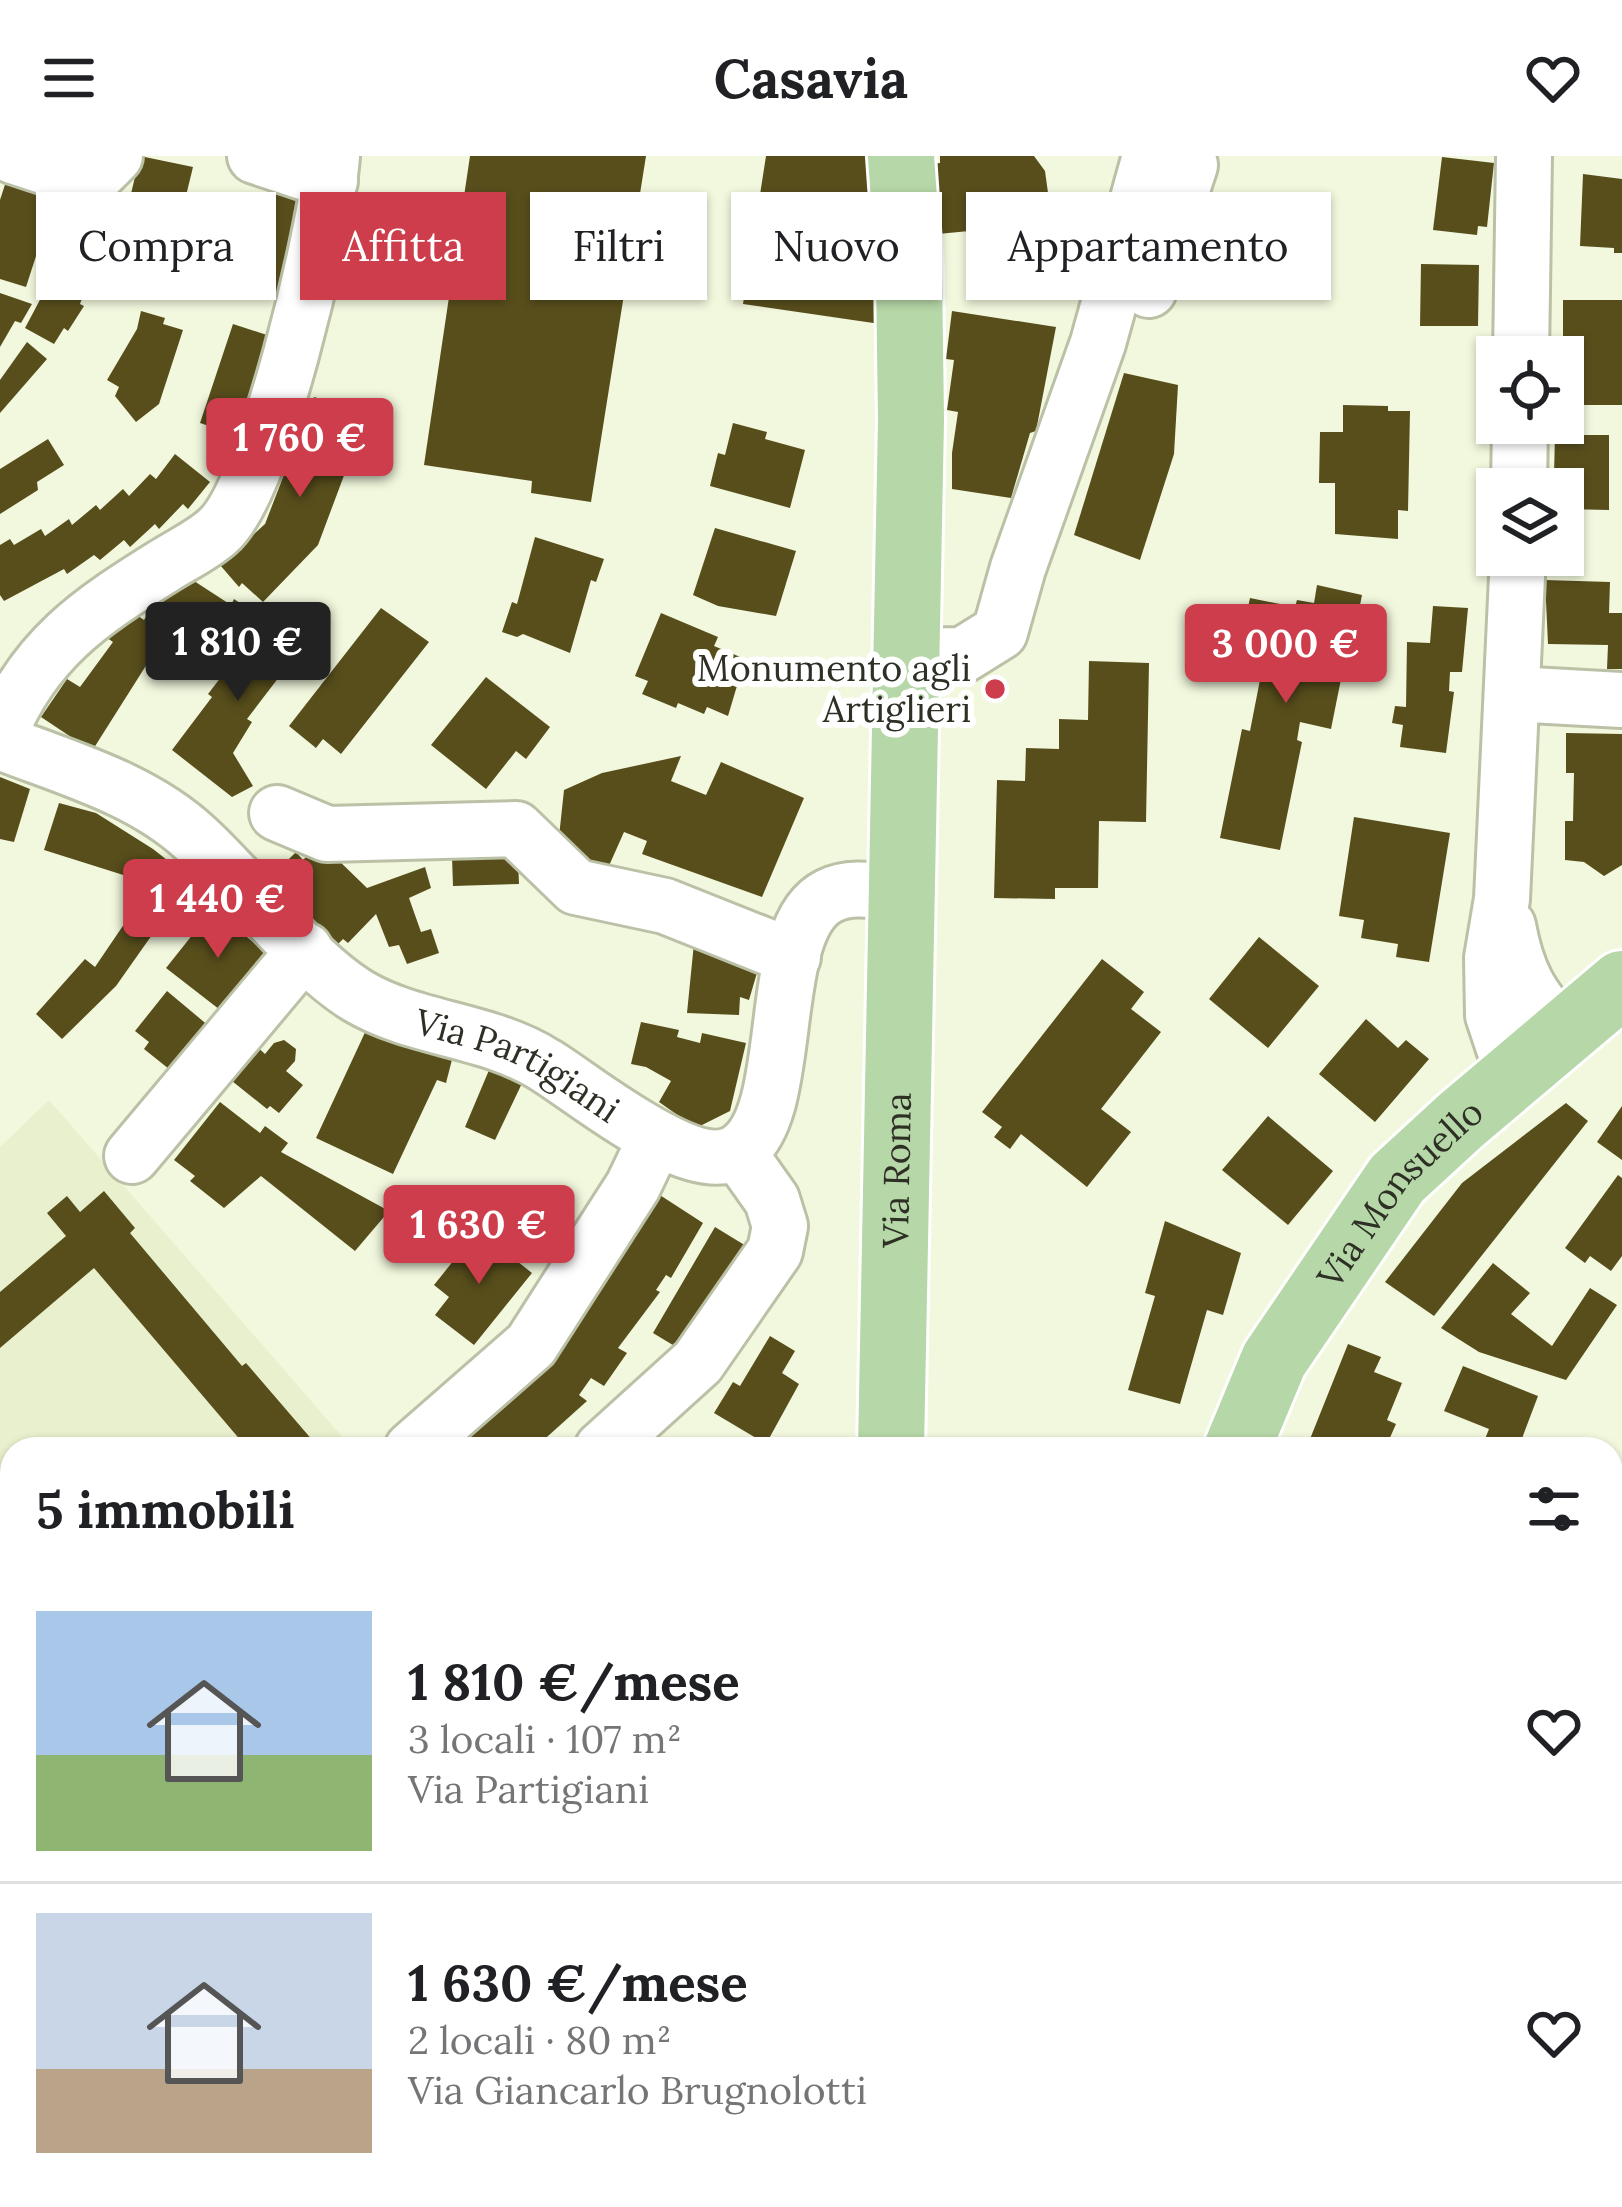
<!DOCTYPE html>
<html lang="it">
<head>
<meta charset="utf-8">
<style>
	body { margin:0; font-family:Lora,serif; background:#f6f6f6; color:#202124; height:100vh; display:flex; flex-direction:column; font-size:45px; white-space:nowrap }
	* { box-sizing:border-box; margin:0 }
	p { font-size:39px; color:#757577 }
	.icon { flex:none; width:66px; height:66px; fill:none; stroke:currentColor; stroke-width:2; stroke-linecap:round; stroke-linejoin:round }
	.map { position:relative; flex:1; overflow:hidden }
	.side { position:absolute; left:0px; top:1281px; width:1623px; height:771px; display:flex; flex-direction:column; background:#fff; border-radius:36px 36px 0 0; box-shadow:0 3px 9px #0004 }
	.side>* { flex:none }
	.guide { position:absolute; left:36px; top:36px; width:1551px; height:108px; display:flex; gap:24px }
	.fabs { position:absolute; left:1476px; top:180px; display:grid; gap:24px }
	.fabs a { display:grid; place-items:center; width:108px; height:108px; border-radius:0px; background:#fff; box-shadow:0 3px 9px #0004; font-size:60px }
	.price { position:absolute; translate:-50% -102px; padding:0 27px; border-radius:12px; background:#cd3d4b; color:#fff; font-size:39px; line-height:78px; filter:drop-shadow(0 3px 6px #0008) }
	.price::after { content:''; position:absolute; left:50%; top:72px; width:36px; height:27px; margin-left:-18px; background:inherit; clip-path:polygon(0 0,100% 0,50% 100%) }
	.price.selected { background:#222; color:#fff }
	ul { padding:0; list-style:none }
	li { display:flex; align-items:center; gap:36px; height:300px; padding:0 36px }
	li+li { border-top:3px solid #e0e0e0 }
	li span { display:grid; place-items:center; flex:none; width:336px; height:240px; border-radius:0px; color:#555 }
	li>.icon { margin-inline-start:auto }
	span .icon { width:144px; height:144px; fill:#fffc; stroke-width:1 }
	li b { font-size:51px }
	h2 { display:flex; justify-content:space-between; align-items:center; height:144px; padding:0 36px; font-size:51px }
	.tag { padding:0 42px; border-radius:0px; background:#fff; box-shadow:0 3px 9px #0004; font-size:42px; line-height:108px }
	.tag.selected { background:#cd3d4b; color:#fff }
	header { display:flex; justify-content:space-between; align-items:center; height:156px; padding:0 36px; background:#fff; font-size:54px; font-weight:700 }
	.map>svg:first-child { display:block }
	.built { fill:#e8f0cd }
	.building { fill:#584e1c }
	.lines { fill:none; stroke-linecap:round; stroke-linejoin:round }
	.minor-casing { stroke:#bbc1a6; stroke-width:60 }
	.major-casing { stroke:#fff; stroke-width:72 }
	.path { stroke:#898c7b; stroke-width:6; stroke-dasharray:6 9; stroke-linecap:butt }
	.minor { stroke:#fff; stroke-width:54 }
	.major { stroke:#b6d7a7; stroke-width:66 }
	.poi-dot { fill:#cd3d4b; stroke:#fff; stroke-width:4.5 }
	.labels { text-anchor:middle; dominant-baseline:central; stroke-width:12; stroke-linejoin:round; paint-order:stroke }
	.poi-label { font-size:36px; fill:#2e3026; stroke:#fff; text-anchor:end }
	.street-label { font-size:36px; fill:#2e3026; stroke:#fff }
</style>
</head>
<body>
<header><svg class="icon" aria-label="menu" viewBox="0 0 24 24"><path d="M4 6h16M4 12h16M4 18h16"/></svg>Casavia<svg class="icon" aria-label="heart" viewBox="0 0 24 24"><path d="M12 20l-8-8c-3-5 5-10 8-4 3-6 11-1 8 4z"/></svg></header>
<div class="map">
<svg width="1622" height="2051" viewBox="0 0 1622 2051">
	<rect width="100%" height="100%" fill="#f2f8dd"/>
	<polygon class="built" points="49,944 353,1293 12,1293 12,1599 0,1608 0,991"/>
	<g class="building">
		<polygon points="140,0 193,11 176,81 124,67"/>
		<polygon points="470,0 646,0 591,346 531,337 532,325 424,309"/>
		<polygon points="766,0 872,0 887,169 743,148"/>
		<polygon points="940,0 1034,0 1045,15 1049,44 1041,63 1002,91 990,73 938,78 931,8 940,7"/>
		<polygon points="1442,1 1494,7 1487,71 1478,70 1477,79 1433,74"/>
		<polygon points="10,13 59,29 26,131 0,123 0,44"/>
		<polygon points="1583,18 1622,23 1622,97 1614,97 1614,92 1580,90"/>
		<polygon points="268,37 306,45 284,141 245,132 252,101 233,97 241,62 261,66"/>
		<polygon points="64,77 102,88 80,148 84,150 68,175 64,172 54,188 25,172 51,123"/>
		<polygon points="1421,108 1479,109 1478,170 1420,170"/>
		<polygon points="0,137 32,148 21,167 15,165 0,191"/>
		<rect x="1563" y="144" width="59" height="105"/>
		<polygon points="141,155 165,162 163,168 183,174 159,248 136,266 115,240 119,231 107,224 137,173"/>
		<polygon points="952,155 1056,171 1036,275 1030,277 1011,342 952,333 952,297 958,256 947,254 954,204 946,203"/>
		<polygon points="233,168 276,182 243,281 200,267"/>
		<polygon points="27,186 47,203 0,257 0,224"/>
		<polygon points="1124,217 1178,229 1174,298 1140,404 1074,379"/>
		<polygon points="314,241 367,258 318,389 263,446 242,427 239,431 220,409 265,368"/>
		<polygon points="1343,249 1388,250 1388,255 1410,255 1408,355 1398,354 1398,383 1335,378 1335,327 1319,327 1320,276 1343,276"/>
		<polygon points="733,267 767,276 765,283 805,294 790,352 710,330 718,297 725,299"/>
		<polygon points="1555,279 1609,279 1609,354 1563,353 1562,318 1554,318"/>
		<polygon points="48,283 64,309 37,326 38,334 0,358 0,313"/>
		<polygon points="175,298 210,326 188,353 183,348 159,373 155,368 130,391 124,384 100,404 94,399 67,418 64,413 4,445 0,439 0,389 10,383 14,389 41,373 45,380 69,363 72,369 96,349 100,354 123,333 129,340 150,318 156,323"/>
		<polygon points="715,372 796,395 776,460 718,450 693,439"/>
		<polygon points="535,381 604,403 596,426 591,424 570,497 523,478 517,481 502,476 512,446 517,448"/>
		<polygon points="191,423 231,449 234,443 243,449 207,502 166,478 92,595 41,561 67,523 80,531 113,486 94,473 131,455 144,464 158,442"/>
		<polygon points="1545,424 1610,426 1609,457 1622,457 1622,513 1607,513 1608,489 1548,488"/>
		<polygon points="1317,429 1362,439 1353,485 1343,483 1335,522 1341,523 1331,573 1300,566 1297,584 1302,586 1280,694 1220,682 1242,573 1250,575 1266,493 1240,488 1250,442 1295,451 1297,444 1314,447"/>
		<polygon points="1433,450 1468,452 1462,516 1450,516 1449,535 1454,536 1446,597 1400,591 1403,569 1392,567 1395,550 1406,551 1407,486 1430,487"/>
		<polygon points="275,451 308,476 288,503 282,498 270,513 279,521 247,563 252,566 233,597 253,630 232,641 172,594 212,541 208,538"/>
		<polygon points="381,452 429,486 341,598 323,583 316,592 289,570"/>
		<polygon points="661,457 718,481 714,490 745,503 728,560 707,551 704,558 678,547 676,552 642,538 648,525 635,520"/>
		<polygon points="1089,505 1149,507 1146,666 1099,665 1098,732 1055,732 1055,743 994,742 997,624 1025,625 1026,592 1059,593 1059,563 1088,564"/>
		<polygon points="486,521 550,571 526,603 516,595 486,633 431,589"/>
		<polygon points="1566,577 1622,578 1622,709 1604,720 1584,706 1565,704 1565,665 1573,665 1574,617 1566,617"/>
		<polygon points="681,600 671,625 706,639 721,606 804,642 762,741 642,698 647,685 624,676 604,721 558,690 564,634 602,617"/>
		<polygon points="0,621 30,633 14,686 0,683"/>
		<polygon points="59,647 96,657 153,693 199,729 178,766 132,729 136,723 44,694"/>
		<polygon points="1354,661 1450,677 1429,806 1396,801 1398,788 1361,782 1364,764 1339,760"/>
		<polygon points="317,690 333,699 367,732 425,711 431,732 409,742 421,776 431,773 439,797 407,808 399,789 389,791 376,758 348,787 343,783 334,792 266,726 296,696 303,704"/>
		<polygon points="509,699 509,704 518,703 519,728 453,730 452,701"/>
		<polygon points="135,752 159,769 116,830 62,883 36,858 85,803 95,811"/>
		<polygon points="213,753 270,800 224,857 166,812"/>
		<polygon points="1259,781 1319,830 1268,892 1209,843"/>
		<polygon points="694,787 759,810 749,844 740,841 739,859 687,857"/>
		<polygon points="1102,803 1144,836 1131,853 1161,876 1101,953 1131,976 1087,1031 1021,978 1010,993 994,981 1002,971 982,956"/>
		<polygon points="167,835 216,876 179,921 144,893 149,886 135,875"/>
		<polygon points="1366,863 1398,892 1406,884 1429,903 1375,966 1319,918"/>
		<polygon points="641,866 679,874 677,881 700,887 702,877 746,887 730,955 696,972 659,946 671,925 646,911 631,908"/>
		<polygon points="368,870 454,896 446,927 437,924 393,1018 316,982"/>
		<polygon points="284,884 296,893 295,905 286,915 303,929 279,957 270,950 267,953 227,921 254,888 265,898 274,887"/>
		<polygon points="492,907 524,923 495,984 465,971"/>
		<polygon points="220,946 260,977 265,970 288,987 281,996 389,1055 355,1095 261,1020 224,1052 190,1025 195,1020 174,1004"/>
		<polygon points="1566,947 1588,965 1434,1160 1385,1126 1462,1027"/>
		<polygon points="1622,950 1622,1004 1597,986"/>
		<polygon points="1268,960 1333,1015 1288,1069 1222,1014"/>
		<polygon points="1618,1019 1622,1022 1622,1100 1611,1115 1590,1100 1585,1107 1565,1092"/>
		<polygon points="649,1032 703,1067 671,1122 666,1119 656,1134 660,1136 618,1192 627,1197 604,1230 591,1222 579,1239 587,1245 538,1289 533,1283 522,1293 439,1293"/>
		<polygon points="104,1035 135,1072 130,1077 242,1210 246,1207 320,1293 248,1293 94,1112 0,1192 0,1136 66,1080 47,1057 67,1040 80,1056"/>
		<polygon points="1165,1065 1241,1097 1223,1159 1207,1154 1180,1248 1128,1234 1155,1140 1145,1137"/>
		<polygon points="715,1071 756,1096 691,1200 653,1177"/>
		<polygon points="478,1074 532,1117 474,1189 435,1159 449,1141 434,1129"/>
		<polygon points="1493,1107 1530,1137 1511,1158 1552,1190 1590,1132 1617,1149 1566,1224 1479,1196 1441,1172"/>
		<polygon points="770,1180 795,1195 782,1217 799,1228 766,1288 714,1257 733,1226 740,1230"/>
		<polygon points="1348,1188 1381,1201 1374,1216 1402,1227 1387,1264 1396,1268 1385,1293 1306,1293"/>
		<polygon points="1463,1210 1538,1240 1521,1285 1540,1293 1481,1293 1489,1273 1444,1255"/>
		<polygon points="1621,1691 1622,1691 1622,1747 1611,1735 1611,1720"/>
		<polygon points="1622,1778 1622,1921 1611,1917 1611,1796"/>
		<polygon points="133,2040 187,2040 193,2051 130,2051"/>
		<polygon points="319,2040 405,2040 419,2051 333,2051"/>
		<polygon points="528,2040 593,2040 605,2051 518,2051"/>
		<polygon points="661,2040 739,2040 747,2051 649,2051"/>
		<polygon points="764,2040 862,2040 873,2051 774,2051"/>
		<polygon points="926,2040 962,2040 975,2051 927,2051 932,2045"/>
		<polygon points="993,2040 1030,2040 1041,2051 1003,2051"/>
	</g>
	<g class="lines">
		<g class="minor-casing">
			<g id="minor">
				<polyline points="13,0 71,19 96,19 115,0"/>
				<polyline points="255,0 330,25"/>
				<polyline points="1149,134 1190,9 1171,0"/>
				<polyline points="1521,201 1524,0"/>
				<polyline points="1519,333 1520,267"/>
				<polyline points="906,500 963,499 1000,476 1018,412 1098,187 1150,0"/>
				<polyline points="1512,538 1622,544"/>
				<path d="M0 577C35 493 90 456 164 410 181 399 203 389 218 375 266 334 327 69 332 0"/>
				<path id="s1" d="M0 586C66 612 141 632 195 682 245 727 302 806 358 840 415 874 488 873 545 909 585 933 691 1023 737 996 799 961 762 773 829 740 851 729 877 735 901 737"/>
				<polyline points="277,657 327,678 516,673 576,731 665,750 793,801"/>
				<path d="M1508 770C1517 819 1530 840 1563 877"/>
				<polyline points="1513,919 1493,859 1492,802 1502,743 1518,399"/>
				<polyline points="132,1000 305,794"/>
				<polyline points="412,1293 531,1189 633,1030 656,982"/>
				<polyline points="602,1293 698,1206 775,1095 780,1070 772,1044 738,996"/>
				<polyline points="1611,1620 1622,1589"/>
				<polyline points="0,1722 12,1792"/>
				<polyline points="110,2040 116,2051"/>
				<polyline points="479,2040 493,2051"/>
				<polyline points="753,2040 763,2051"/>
				<polyline points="1541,2040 1552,2051"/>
				<polyline points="639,2051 650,2040"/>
				<polyline points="1174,2051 1191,2040"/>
			</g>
		</g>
		<g class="major-casing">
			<g id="major">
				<path id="s2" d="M891 1293 911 264 909 116 901 0"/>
				<path id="s3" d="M1237 1293 1274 1204 1397 1023 1460 965 1622 828"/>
			</g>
		</g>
		<polyline class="path" points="0,1630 12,1621"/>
		<use href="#minor" class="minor"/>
		<use href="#major" class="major"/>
	</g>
	<circle class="poi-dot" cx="995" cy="533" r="12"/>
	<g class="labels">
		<g class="poi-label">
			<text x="971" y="512">Monumento agli<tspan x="971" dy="41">Artiglieri</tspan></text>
		</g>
		<g class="street-label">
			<text stroke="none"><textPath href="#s1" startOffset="621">Via Partigiani</textPath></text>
			<text stroke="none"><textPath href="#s2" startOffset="279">Via Roma</textPath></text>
			<text stroke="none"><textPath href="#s3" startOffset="306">Via Monsuello</textPath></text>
		</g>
	</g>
</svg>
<div class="fabs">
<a><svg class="icon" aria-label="locate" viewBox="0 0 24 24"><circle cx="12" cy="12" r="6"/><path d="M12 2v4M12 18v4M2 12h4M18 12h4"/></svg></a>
<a><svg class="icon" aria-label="layers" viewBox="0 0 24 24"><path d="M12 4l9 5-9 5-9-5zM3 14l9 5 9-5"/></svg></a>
</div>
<b class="price" style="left:300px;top:344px">1 760 €</b>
<b class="price selected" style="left:238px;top:548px">1 810 €</b>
<b class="price" style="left:1286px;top:550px">3 000 €</b>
<b class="price" style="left:218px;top:805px">1 440 €</b>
<b class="price" style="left:479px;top:1131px">1 630 €</b>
<div class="guide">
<a class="tag">Compra</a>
<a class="tag selected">Affitta</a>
<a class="tag">Filtri</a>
<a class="tag">Nuovo</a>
<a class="tag">Appartamento</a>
</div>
<section class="side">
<h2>5 immobili<svg class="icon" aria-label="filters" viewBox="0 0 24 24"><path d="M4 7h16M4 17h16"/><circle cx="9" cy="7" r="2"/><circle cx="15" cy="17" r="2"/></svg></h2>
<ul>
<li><span style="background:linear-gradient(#a9c7e8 60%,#8fb573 0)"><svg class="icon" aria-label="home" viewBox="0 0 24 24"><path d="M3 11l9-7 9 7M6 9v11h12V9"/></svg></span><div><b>1 810 €/mese</b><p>3 locali · 107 m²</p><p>Via Partigiani</p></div><svg class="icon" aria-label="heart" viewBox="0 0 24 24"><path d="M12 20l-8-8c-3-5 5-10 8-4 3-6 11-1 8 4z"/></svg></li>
<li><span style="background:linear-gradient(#c9d6e8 65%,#b9a48a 0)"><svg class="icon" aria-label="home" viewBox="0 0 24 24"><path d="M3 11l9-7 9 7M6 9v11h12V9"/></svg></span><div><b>1 630 €/mese</b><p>2 locali · 80 m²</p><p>Via Giancarlo Brugnolotti</p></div><svg class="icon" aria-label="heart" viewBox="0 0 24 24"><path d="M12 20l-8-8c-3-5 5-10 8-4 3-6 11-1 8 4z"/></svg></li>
</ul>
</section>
</div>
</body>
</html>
